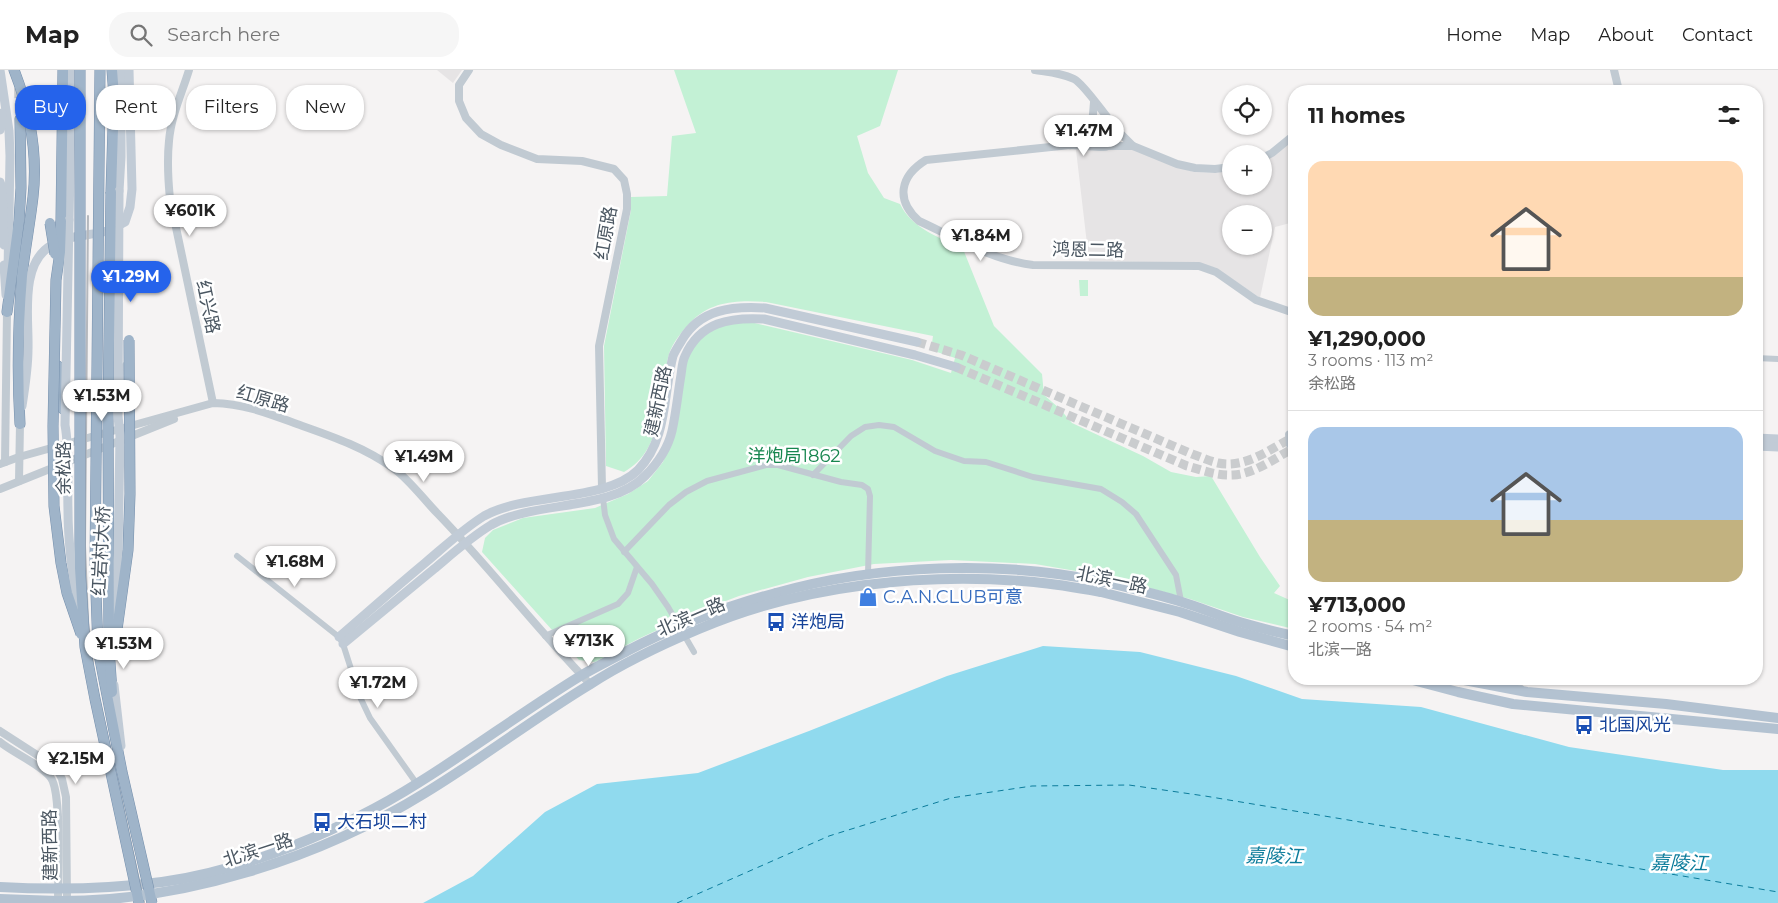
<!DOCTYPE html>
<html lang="en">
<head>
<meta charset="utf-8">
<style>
	body { margin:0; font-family:Montserrat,"Noto Sans SC",sans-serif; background:#f6f6f6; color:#222; height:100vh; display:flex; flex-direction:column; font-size:19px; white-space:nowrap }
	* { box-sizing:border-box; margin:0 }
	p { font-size:16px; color:#767676 }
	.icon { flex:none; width:28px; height:28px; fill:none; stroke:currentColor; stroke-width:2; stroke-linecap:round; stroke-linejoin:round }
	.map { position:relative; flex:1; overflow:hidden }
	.sheet { position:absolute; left:1288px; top:15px; width:475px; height:600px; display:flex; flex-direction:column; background:#fff; border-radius:20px; box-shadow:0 1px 4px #0004 }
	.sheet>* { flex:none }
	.hud { position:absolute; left:15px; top:15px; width:475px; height:45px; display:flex; gap:10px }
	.fabs { position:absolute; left:1222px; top:15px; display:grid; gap:10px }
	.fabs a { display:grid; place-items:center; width:50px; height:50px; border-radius:50%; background:#fff; box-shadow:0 1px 4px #0004; font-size:25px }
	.price { position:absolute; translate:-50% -42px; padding:0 11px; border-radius:18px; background:#fff; color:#222; font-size:16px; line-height:32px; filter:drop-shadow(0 1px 2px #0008) }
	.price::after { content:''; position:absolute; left:50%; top:30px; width:15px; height:11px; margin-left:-8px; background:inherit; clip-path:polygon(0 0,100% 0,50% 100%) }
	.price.active { background:#2563eb; color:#fff }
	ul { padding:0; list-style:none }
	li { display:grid; align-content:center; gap:10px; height:265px; padding:0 20px }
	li+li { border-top:1px solid #e0e0e0 }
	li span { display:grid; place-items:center; height:155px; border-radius:15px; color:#555 }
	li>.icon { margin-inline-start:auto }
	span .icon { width:90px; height:90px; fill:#fffc; stroke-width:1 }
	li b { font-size:21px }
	h2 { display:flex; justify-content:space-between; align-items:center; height:60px; padding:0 20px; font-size:21px }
	.pill { padding:0 18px; border-radius:20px; background:#fff; box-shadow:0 1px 4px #0004; font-size:18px; line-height:45px }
	.pill.active { background:#2563eb; color:#fff }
	header { display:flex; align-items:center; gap:30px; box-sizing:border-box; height:70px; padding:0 25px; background:#fff; border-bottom:1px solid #e0e0e0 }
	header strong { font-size:24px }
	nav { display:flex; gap:28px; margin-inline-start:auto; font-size:18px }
	.search { width:350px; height:45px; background:#f6f6f6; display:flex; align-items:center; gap:12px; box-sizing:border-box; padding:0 18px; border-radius:20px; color:#767676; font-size:19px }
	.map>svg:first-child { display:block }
	.education { fill:#e6e4e5; fill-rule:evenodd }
	.green { fill:#c3f1d5 }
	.water { fill:#90daee }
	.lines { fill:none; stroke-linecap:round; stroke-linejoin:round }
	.ferry { stroke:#0c7c9b; stroke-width:1; stroke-dasharray:6 5; stroke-linecap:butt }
	.secondary-tunnel { stroke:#caccce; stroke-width:9; stroke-dasharray:9 4.5; stroke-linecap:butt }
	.trunk-tunnel { stroke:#caccce; stroke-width:10; stroke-dasharray:10 5; stroke-linecap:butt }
	.trunk-casing { stroke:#7690ad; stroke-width:11 }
	.minor { stroke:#c1cad2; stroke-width:6 }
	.tertiary { stroke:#c1cad2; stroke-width:8 }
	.secondary { stroke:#c1cbd6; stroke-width:9 }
	.primary { stroke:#b3c2d1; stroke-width:10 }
	.trunk { stroke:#9fb4c9; stroke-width:10 }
	.rail { stroke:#b5b8bd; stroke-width:2 }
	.trunk-bridge-casing { stroke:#7690ad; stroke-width:11; stroke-linecap:butt }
	.secondary-bridge { stroke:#c1cbd6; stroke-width:9 }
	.primary-bridge { stroke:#b3c2d1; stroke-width:10 }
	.trunk-bridge { stroke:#9fb4c9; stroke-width:10 }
	.labels { text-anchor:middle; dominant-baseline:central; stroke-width:5; stroke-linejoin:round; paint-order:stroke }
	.street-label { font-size:18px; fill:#4a5661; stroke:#fff }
	.park-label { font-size:18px; fill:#17864f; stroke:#fff }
	.shop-label { font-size:18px; fill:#366cbe; stroke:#fff; text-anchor:start }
	.transit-label { font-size:18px; fill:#164399; stroke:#fff; text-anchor:start }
	.water-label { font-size:19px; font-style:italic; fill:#0c7c9b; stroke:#fff }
</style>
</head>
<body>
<header>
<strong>Map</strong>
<div class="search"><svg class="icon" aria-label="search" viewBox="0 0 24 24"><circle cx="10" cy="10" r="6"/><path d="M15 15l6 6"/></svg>Search here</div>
<nav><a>Home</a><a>Map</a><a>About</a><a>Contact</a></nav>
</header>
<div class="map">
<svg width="1778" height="833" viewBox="0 0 1778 833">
	<rect width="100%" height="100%" fill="#f5f3f3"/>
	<g class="education">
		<polygon points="437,0 462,0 453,13"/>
		<path d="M1294 70V152L1275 157 1260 228 1216 198 1198 193 1089 191 1076 80 1133 79 1177 97 1194 102 1215 103 1231 100V116H1264V90ZM1231 144H1264V176H1231Z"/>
	</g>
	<g class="green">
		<path d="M674 0H898L880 56 857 66 868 103 884 128 900 134C911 158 941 168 963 179L994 256 1042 304 1044 325 1059 338 1072 353 1143 386 1171 402 1196 407 1211 406 1260 487 1280 516 1274 523 1294 532V559L1243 547 1190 529 1105 506 1035 494 951 490 874 494 808 507 739 526 694 543 638 569 595 592 579 590 482 482 485 468 493 460 523 448 595 438 628 424 648 411 663 392 674 363 686 288 697 270 712 258 746 251 912 290 951 303 955 288 931 280 933 266 766 232C738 230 711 231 691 252 682 261 673 272 669 284 658 324 666 379 624 402L606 396 604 276 631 140V127L667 126 672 66 696 63Z"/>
		<polygon points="1079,210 1088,210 1088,226 1080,226"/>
	</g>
	<polygon class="water" points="1043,576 1140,582 1236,606 1302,629 1421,637 1569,677 1723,700 1778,700 1778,833 423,833 473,806 545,742 597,714 698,703 809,661 947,606"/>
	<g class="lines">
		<polyline class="ferry" points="677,833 829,766 951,728 1032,716 1129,715 1205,726 1778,822"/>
		<g class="secondary-tunnel">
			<path d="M917 272 961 285 1192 384C1201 387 1209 391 1218 393 1246 399 1271 378 1294 367"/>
			<path d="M956 297 1187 396C1202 400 1217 406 1233 405 1254 404 1275 388 1294 378"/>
		</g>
		<polyline class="trunk-tunnel" points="19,18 20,49"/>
		<g class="trunk-casing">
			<g id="trunk">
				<path d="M14 0C30 41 38 83 33 127 30 153 25 179 22 206 18 255 17 305 20 354"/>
				<polyline points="111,122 114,26 112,0"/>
				<polyline points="61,151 63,0"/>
				<polyline points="7,242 19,151 21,118 20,49"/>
				<polyline points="58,296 63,339"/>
			</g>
		</g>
		<g class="minor">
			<polyline points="1756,288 1778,289"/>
			<polyline points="1294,360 1288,364 1289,375 1294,380"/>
			<polyline points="813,405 851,366 865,357 879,355 894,357 935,381 964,391 986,392 1033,407 1101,419 1122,432 1136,444 1176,505 1181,531"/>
			<polyline points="603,428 605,445 614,469 652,514 668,537 694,582"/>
			<polyline points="624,482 669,435 686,422 707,411 766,395 778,395 841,412 862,415 868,419 870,426 868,504"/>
			<polyline points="237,486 339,567 343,574 360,627 370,648 417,714"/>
			<polyline points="545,566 618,534 628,523 637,497"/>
		</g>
		<g class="tertiary">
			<path d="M189 0C182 23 171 46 169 71 167 90 168 109 170 129L213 333"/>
			<polyline points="469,0 459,15 459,31 466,48 481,64 501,75 537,89 582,91 614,99 624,110 627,124 627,139 599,276 602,418"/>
			<path d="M1035 0C1048 2 1062 3 1074 9 1084 14 1103 43 1112 53"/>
			<polyline points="1614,0 1619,21"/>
			<circle cx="1103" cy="64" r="13"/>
			<polyline points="1115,58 1133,76"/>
			<polyline points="1070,75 1092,56 1094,32"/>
			<polyline points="1108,76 1133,76 1177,94 1195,98 1215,99 1231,97"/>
			<path d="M1100 77 1070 75 926 90C900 106 895 130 919 151 956 168 992 190 1033 195L1199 196 1216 202 1256 230 1294 243"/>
			<polyline points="1264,87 1272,83 1294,65"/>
			<polyline points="5,392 7,242"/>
			<path d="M0 394 19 387 213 333C245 334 267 343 297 354 331 366 364 377 393 398 409 409 424 430 438 444 491 499 537 559 590 614"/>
			<polyline points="19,411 20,354"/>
			<polyline points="0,419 174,349"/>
			<polyline points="1507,609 1521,619"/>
			<polyline points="0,661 48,692 59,703 62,709 66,727 67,831"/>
			<path d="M0 672C13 683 42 695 51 708 62 723 58 807 58 831"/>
		</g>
		<g class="secondary">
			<polyline points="0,0 9,61 10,86 8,202"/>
			<polyline points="0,60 3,51 2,43"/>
			<polyline points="0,112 2,118 4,175"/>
			<polyline points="119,121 121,87 121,0"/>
			<polyline points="69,150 72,0"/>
			<polyline points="4,195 6,225"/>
			<polyline points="121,331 126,296"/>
			<path d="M22 336C25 317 28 298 28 279 29 248 19 193 52 175 69 165 88 166 107 161 113 159 119 155 125 152L130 137 132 119 129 0"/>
			<polyline points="1756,368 1778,369"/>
			<polyline points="1756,376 1778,377"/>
			<path d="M339 567C368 542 396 517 425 493 444 477 463 459 484 446 527 422 606 432 638 400 668 369 663 325 673 286 675 281 679 275 682 270 700 239 732 236 765 238L917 272"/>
			<path d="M343 574C373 549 404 524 434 499 452 484 471 467 491 455 535 430 610 442 645 406 657 394 668 378 672 361 676 343 678 323 681 305 682 299 682 292 685 286 700 252 730 247 764 249L915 285 956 297"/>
		</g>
		<g class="primary">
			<polyline points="1101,522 1180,542 1240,562 1294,577"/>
			<path d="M776 523C878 494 1001 490 1105 512 1130 518 1157 524 1182 532 1202 538 1222 547 1243 553 1259 558 1277 562 1294 566"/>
			<polyline points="1409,609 1458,622 1513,634 1778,659"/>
			<polyline points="1459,609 1527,622 1666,634 1778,648"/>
			<path d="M0 817C54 820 108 819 162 812 245 801 347 758 418 713 473 679 526 639 582 605 596 597 610 590 625 582"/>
			<polyline points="0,829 58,831"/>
		</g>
		<use href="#trunk" class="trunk"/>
		<polyline class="rail" points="88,146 85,476 88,551 94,605 144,833"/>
		<g class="trunk-bridge-casing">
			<g id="trunk-bridge">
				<polyline points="80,0 80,498 85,577 95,629 139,833"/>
				<polyline points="100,0 95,495 98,579 122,702 152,833"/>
				<polyline points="111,122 108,344 109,578 112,622"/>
				<polyline points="61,151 60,182 56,210 53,356 54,436 61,493 67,523 81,564"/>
				<polyline points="50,153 55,184"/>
				<polyline points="114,581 128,480 130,424 129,270"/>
			</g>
		</g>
		<g class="secondary-bridge">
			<path d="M69 150 65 355C70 383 67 412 68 440 68 475 73 510 79 544"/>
			<polyline points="113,554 118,484 120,366 118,346 119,121"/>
			<polyline points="114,615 121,676"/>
		</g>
		<g class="primary-bridge">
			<path d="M625 582C673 557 723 537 776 523"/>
			<path d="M58 831C182 832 320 788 425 723 481 689 533 649 589 615 623 593 661 575 699 559 801 515 924 502 1034 512 1056 514 1079 518 1101 522"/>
		</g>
		<use href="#trunk-bridge" class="trunk-bridge"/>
	</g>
	<defs>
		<g id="shop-bare" transform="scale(1.5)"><path d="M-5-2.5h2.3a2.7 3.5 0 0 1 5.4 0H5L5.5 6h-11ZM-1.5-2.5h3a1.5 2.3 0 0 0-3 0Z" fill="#3f7fe0" stroke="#fff" stroke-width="2.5" paint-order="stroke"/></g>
		<g id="bus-bare" transform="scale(1.5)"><path d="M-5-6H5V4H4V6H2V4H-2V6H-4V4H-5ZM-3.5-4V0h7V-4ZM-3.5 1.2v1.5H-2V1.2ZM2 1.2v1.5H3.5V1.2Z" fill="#1a4fb4" stroke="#fff" stroke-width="2.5" paint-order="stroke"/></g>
	</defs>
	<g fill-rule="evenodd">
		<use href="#shop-bare" x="868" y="527"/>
		<use href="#bus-bare" x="776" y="552"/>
		<use href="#bus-bare" x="1584" y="655"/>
		<use href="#bus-bare" x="322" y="752"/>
	</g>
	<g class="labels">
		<g class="street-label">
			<text transform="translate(606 163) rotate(-80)">红原路</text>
			<text transform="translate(1088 180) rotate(1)">鸿恩二路</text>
			<text transform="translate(208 237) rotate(78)">红兴路</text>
			<text transform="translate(263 329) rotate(16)">红原路</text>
			<text transform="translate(658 331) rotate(-78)">建新西路</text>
			<text transform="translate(64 398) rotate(-90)">余松路</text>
			<text transform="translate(101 481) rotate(-87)">红岩村大桥</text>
			<text transform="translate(1112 510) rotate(12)">北滨一路</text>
			<text transform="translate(691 547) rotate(-23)">北滨一路</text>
			<text transform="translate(50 775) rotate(-91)">建新西路</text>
			<text transform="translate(258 780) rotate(-18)">北滨一路</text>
		</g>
		<g class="park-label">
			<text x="794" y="386">洋炮局1862</text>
		</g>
		<g class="shop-label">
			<text x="883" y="527">C.A.N.CLUB可意</text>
		</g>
		<g class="transit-label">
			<text x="791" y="552">洋炮局</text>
			<text x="1599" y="655">北国风光</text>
			<text x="337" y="752">大石坝二村</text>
		</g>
		<g class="water-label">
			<text transform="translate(1274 786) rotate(1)">嘉陵江</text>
			<text transform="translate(1679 793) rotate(1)">嘉陵江</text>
		</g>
	</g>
</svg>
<div class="fabs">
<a><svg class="icon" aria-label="locate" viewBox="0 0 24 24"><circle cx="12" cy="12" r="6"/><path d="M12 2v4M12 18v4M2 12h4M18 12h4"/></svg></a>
<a>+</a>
<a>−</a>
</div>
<b class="price" style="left:1084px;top:87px">¥1.47M</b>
<b class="price" style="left:190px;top:167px">¥601K</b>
<b class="price" style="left:981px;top:192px">¥1.84M</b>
<b class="price active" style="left:131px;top:233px">¥1.29M</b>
<b class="price" style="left:102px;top:352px">¥1.53M</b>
<b class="price" style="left:424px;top:413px">¥1.49M</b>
<b class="price" style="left:295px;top:518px">¥1.68M</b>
<b class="price" style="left:589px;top:597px">¥713K</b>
<b class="price" style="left:124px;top:600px">¥1.53M</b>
<b class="price" style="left:378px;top:639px">¥1.72M</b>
<b class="price" style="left:76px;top:715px">¥2.15M</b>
<div class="hud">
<a class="pill active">Buy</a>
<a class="pill">Rent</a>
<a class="pill">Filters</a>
<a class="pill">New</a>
</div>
<section class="sheet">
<h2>11 homes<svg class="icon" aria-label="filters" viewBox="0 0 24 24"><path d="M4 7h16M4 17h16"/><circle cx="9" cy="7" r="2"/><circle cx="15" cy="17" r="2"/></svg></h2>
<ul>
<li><span style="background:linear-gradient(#ffd9b3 75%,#c2b280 0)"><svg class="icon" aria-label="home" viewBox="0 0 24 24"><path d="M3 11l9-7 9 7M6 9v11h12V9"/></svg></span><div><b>¥1,290,000</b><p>3 rooms · 113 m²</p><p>余松路</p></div></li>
<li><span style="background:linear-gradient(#a9c7e8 60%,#c2b280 0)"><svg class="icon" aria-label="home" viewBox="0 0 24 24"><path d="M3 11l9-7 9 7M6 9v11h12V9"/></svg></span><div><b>¥713,000</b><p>2 rooms · 54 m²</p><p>北滨一路</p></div></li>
</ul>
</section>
</div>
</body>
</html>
